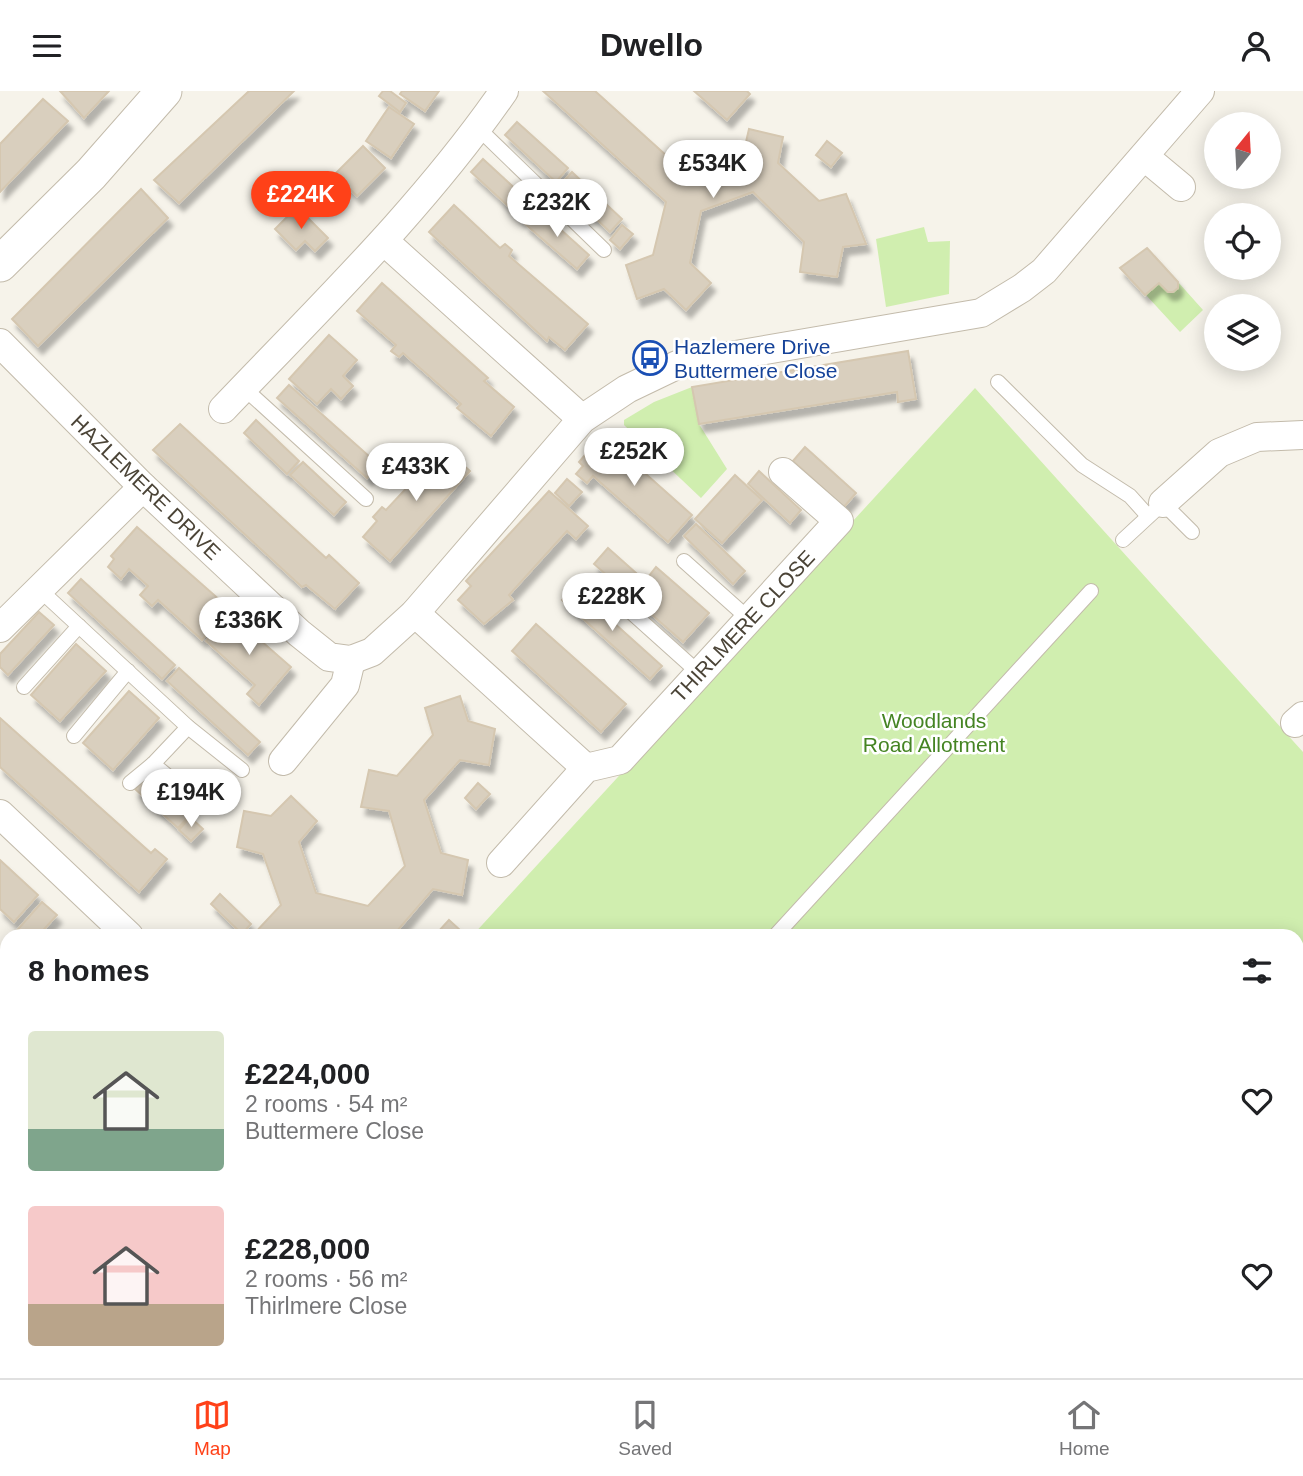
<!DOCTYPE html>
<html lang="en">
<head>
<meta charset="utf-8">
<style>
	body { margin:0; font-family:Helvetica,sans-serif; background:#f2f2f2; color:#202124; height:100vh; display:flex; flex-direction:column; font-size:26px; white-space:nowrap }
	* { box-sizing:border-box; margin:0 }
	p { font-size:23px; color:#757577 }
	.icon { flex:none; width:38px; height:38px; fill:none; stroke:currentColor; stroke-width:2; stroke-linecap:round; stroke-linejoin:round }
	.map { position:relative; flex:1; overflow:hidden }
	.side { position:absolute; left:0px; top:838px; width:1304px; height:450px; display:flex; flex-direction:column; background:#fff; border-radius:21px 21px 0 0; box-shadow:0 4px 18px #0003 }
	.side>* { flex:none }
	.needle { width:46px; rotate:18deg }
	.controls { position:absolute; left:1204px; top:21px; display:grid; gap:14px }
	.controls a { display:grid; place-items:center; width:77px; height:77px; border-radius:50%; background:#fff; box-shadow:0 4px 18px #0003; font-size:35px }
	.price { position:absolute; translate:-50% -60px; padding:0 16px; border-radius:24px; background:#fff; color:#222; font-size:23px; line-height:46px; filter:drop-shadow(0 2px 4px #0008) }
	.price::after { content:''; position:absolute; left:50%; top:42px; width:21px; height:16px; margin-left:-10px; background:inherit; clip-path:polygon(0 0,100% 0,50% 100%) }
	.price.current { background:#ff4118; color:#fff }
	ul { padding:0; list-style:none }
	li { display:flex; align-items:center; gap:21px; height:175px; padding:0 28px }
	li span { display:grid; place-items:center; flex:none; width:196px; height:140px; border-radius:7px; color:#555 }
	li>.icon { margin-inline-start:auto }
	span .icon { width:84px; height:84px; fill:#fffc; stroke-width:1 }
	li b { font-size:30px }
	h2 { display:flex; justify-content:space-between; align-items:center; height:84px; padding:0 28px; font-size:30px }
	header { display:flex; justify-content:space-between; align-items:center; height:91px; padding:0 28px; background:#fff; font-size:32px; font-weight:700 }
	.tab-bar { display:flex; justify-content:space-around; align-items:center; height:98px; border-top:2px solid #e0e0e0; background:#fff; font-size:19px; color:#757577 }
	.tab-bar a { display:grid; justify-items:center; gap:4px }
	.tab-bar .current { color:#ff4118 }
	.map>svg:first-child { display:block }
	.green { fill:#d0eeaf }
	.building { fill:#d9cfbe; stroke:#d5c7b0; stroke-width:2; filter:url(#shadow) }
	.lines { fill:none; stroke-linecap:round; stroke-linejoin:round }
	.service-casing { stroke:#c3bbab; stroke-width:16 }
	.minor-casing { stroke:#c3bbab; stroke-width:30 }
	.tertiary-casing { stroke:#c3bbab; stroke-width:37 }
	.service { stroke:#fff; stroke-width:14 }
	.minor { stroke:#fff; stroke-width:28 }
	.tertiary { stroke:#fff; stroke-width:35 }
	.rail { stroke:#999; stroke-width:5; stroke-dasharray:9 9; stroke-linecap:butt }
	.labels { text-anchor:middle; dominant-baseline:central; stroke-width:5; stroke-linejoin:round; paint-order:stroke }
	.transit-label { font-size:21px; fill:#164399; stroke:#fff; text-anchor:start }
	.street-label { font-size:21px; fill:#4b4437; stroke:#fff }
	.park-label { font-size:21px; fill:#458423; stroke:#fff }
</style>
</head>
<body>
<header><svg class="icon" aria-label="menu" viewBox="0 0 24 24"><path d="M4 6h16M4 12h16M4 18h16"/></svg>Dwello<svg class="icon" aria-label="person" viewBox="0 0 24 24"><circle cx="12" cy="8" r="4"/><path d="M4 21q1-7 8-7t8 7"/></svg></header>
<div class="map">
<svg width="1303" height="1287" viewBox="0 0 1303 1287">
	<defs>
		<filter id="shadow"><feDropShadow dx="4.5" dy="8" stdDeviation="2" flood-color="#0004"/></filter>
	</defs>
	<rect width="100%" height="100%" fill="#f6f3ea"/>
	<g class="green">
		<polygon points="924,136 928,151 950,150 949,203 886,216 876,148"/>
		<polygon points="1178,191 1203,219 1180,241 1146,204 1159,192 1168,201 1173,201 1178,197"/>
		<polygon points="692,296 699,333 727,378 701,407 624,334 624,329 654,311"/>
		<polygon points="975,297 1303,661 1303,1287 1061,1287 1054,1281 1297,1281 1297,845 472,845"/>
		<polygon points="0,864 7,870 7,1213 0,1207"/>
		<polygon points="87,1281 624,1281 619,1287 94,1287"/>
		<polygon points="698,1281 889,1281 896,1287 694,1287"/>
	</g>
	<g class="building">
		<polygon points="60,0 109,0 84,27"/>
		<polygon points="249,0 294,0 179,112 154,89"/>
		<polygon points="383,0 390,0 406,12 400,21 379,5"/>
		<polygon points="402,0 439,0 425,20 400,3"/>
		<polygon points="543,0 595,0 689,85 742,68 749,38 783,46 778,72 819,110 846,103 866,153 843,156 837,186 800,181 804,151 753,101 701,120 690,172 711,192 686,219 664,198 637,208 626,174 653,164 666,111"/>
		<polygon points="694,0 747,0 750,3 727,29"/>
		<polygon points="43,8 68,30 0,101 0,53"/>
		<polygon points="389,16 414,33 391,67 366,50"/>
		<polygon points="517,31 568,77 556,91 505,44"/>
		<polygon points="827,50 842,62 831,76 816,64"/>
		<polygon points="363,55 385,77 357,105 335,83"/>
		<polygon points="483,68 534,115 522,128 471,81"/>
		<polygon points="572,81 622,128 610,141 560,94"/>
		<polygon points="141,98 168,127 38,255 12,228"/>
		<polygon points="454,114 500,157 505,153 512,159 509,165 588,233 565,259 549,246 547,250 429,141"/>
		<polygon points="297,116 328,147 315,160 305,150 296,159 275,138"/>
		<polygon points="538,118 589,164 577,178 525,133"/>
		<polygon points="622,134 633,143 620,158 610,149"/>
		<polygon points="1147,157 1178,191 1178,197 1173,201 1168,201 1159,192 1145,204 1120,177"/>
		<polygon points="382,192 488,287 484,290 514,316 491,345 457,317 461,313 403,262 399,266 391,260 396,254 357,220"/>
		<polygon points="329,244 357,269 343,285 353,295 341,308 331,298 317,313 289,288"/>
		<polygon points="908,260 916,308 898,311 897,301 699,333 692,296"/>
		<polygon points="289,294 379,374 367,387 277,307"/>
		<polygon points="256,329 299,370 287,383 244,342"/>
		<polygon points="180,333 326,467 329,464 359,492 335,518 306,494 302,496 153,359"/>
		<polygon points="602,344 692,424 668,451 593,385 587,392 576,383 583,375 579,371"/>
		<polygon points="805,356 856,402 844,416 793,370"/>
		<polygon points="444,357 470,380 390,470 363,446 377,430 373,426 382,416 386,419 415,388 408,383 423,366 430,372"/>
		<polygon points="303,371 346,411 334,424 290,384"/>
		<polygon points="759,380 801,419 790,432 748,393"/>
		<polygon points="735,384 762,409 722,452 695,428"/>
		<polygon points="567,388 582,401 569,415 555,402"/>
		<polygon points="549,400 588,435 576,448 567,440 509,504 513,509 484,533 458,509 471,495 466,490"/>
		<polygon points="696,433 745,480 733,493 684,445"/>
		<polygon points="137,436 230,518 202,549 158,509 152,515 140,504 148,495 129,478 121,488 108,476 114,468 111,465"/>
		<polygon points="608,457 645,490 656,476 709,522 683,551 594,473"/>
		<polygon points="81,488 175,574 162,588 68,502"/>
		<polygon points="574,496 662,575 650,588 562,509"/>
		<polygon points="39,521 54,534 8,584 0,576 0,563"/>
		<polygon points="230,523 291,576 259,614 247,603 255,594 206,550"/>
		<polygon points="536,533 626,613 601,641 512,560"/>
		<polygon points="76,553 106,580 60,630 31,604"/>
		<polygon points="179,577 260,651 248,664 167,590"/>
		<polygon points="129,600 159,627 113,679 83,652"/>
		<polygon points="460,605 468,630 495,638 489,674 460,669 424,709 441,762 468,769 462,804 433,798 397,840 399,845 331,845 307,840 303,845 252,845 281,814 263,763 237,756 244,720 271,725 291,705 317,730 299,751 316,802 368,815 405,775 389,720 361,716 369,679 397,685 433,644 425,617"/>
		<polygon points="0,627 151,762 155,758 167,768 139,801 0,676"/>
		<polygon points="147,685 190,724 178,737 135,698"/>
		<polygon points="478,692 490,703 476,718 465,707"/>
		<polygon points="190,726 203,738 191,750 179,739"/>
		<polygon points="0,769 38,804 14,831 0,818"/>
		<polygon points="220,803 251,833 242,843 211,813"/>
		<polygon points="42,811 57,824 38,845 12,845"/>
		<polygon points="449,829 462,841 457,845 443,845 438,841"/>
	</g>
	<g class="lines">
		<g class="service-casing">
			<g id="service">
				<polyline points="478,37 604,159"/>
				<polyline points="998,291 1082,374 1130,405 1148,425"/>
				<polyline points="244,297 366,408"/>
				<polyline points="1123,449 1163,412 1192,441"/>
				<polyline points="684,470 750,529"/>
				<polyline points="601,494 699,582"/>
				<polyline points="40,499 188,636 242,679"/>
				<polyline points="24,596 79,535"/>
				<polyline points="188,636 153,673 205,716"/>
				<polyline points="74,645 128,580"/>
				<polyline points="130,692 153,673"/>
				<polyline points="775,845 1091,500"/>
				<polyline points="0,1055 7,1061"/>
				<polyline points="270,1281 277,1287"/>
				<polyline points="376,1287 382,1281"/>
			</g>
		</g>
		<g class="minor-casing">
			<g id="minor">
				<polyline points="1145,66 1181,96"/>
				<polyline points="385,151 582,328"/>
				<polyline points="0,252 143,396 299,542 329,566 351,569 372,561 415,522 582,328 627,298 677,274 981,222 1022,197 1044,180 1200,0"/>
				<path d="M223 318C321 215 423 117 504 0"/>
				<polyline points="1163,412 1219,362 1257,346 1303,344"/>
				<polyline points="415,522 586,677"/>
				<polyline points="0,537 143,396"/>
				<polyline points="1295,632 1303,625"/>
				<polyline points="283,670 345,594 351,569"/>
				<polyline points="0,723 129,845"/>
				<polyline points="501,772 586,677 620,669 839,430 783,381"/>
			</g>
		</g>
		<g class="tertiary-casing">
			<polyline id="tertiary" points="0,173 91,83 164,0"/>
		</g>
		<use href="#service" class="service"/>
		<use href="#minor" class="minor"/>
		<use href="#tertiary" class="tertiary"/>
		<g class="rail">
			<polyline points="0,1238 7,1244"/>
			<polyline points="0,1254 7,1260"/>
			<polyline points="32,1281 39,1287"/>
			<polyline points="52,1281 59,1287"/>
		</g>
	</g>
	<defs>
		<g id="bus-ring" transform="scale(1.75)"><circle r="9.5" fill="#fff" stroke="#1a4fb4" stroke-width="1.5"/><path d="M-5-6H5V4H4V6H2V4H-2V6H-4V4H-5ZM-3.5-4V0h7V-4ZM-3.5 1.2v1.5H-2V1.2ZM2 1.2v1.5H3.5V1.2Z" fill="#1a4fb4"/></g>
	</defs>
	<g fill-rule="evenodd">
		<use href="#bus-ring" x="650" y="267"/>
	</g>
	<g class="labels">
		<g class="transit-label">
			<text x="674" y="255">Hazlemere Drive<tspan x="674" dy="24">Buttermere Close</tspan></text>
		</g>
		<g class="street-label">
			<text transform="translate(146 396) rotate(44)">HAZLEMERE DRIVE</text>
			<text transform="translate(743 535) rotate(-47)">THIRLMERE CLOSE</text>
		</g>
		<g class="park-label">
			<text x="934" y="629">Woodlands<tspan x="934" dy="24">Road Allotment</tspan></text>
		</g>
	</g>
</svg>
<div class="controls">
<a><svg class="needle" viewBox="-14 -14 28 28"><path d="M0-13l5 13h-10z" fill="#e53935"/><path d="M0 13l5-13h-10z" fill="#757577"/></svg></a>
<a><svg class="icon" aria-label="locate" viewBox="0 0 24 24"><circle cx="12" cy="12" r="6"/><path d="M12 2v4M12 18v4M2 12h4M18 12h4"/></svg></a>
<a><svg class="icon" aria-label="layers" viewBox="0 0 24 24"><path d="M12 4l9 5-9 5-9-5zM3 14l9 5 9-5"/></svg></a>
</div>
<b class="price" style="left:713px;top:109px">£534K</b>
<b class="price current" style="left:301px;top:140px">£224K</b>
<b class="price" style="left:557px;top:148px">£232K</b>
<b class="price" style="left:634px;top:397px">£252K</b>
<b class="price" style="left:416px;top:412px">£433K</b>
<b class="price" style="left:612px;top:542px">£228K</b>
<b class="price" style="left:249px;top:566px">£336K</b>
<b class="price" style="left:191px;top:738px">£194K</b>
<section class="side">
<h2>8 homes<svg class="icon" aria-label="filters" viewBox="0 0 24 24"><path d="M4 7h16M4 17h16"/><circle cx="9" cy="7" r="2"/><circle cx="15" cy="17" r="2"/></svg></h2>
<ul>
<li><span style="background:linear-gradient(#dfe7d0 70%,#7fa58c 0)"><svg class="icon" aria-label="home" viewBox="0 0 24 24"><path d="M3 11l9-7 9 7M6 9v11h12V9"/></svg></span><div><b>£224,000</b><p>2 rooms · 54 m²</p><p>Buttermere Close</p></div><svg class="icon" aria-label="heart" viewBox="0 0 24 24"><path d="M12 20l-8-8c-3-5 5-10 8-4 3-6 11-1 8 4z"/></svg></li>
<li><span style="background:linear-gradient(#f6c9c9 70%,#b9a48a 0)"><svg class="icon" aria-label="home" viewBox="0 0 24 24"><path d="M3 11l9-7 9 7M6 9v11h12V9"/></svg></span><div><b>£228,000</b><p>2 rooms · 56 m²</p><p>Thirlmere Close</p></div><svg class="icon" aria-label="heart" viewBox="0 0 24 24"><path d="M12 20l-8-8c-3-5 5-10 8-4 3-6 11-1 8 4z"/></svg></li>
</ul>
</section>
</div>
<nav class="tab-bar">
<a class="current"><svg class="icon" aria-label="map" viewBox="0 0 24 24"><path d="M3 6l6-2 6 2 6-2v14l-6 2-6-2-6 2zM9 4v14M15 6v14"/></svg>Map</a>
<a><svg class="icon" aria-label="saved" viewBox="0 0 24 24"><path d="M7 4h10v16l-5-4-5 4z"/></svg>Saved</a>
<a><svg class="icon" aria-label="home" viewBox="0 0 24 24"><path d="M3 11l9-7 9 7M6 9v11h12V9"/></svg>Home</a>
</nav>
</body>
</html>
